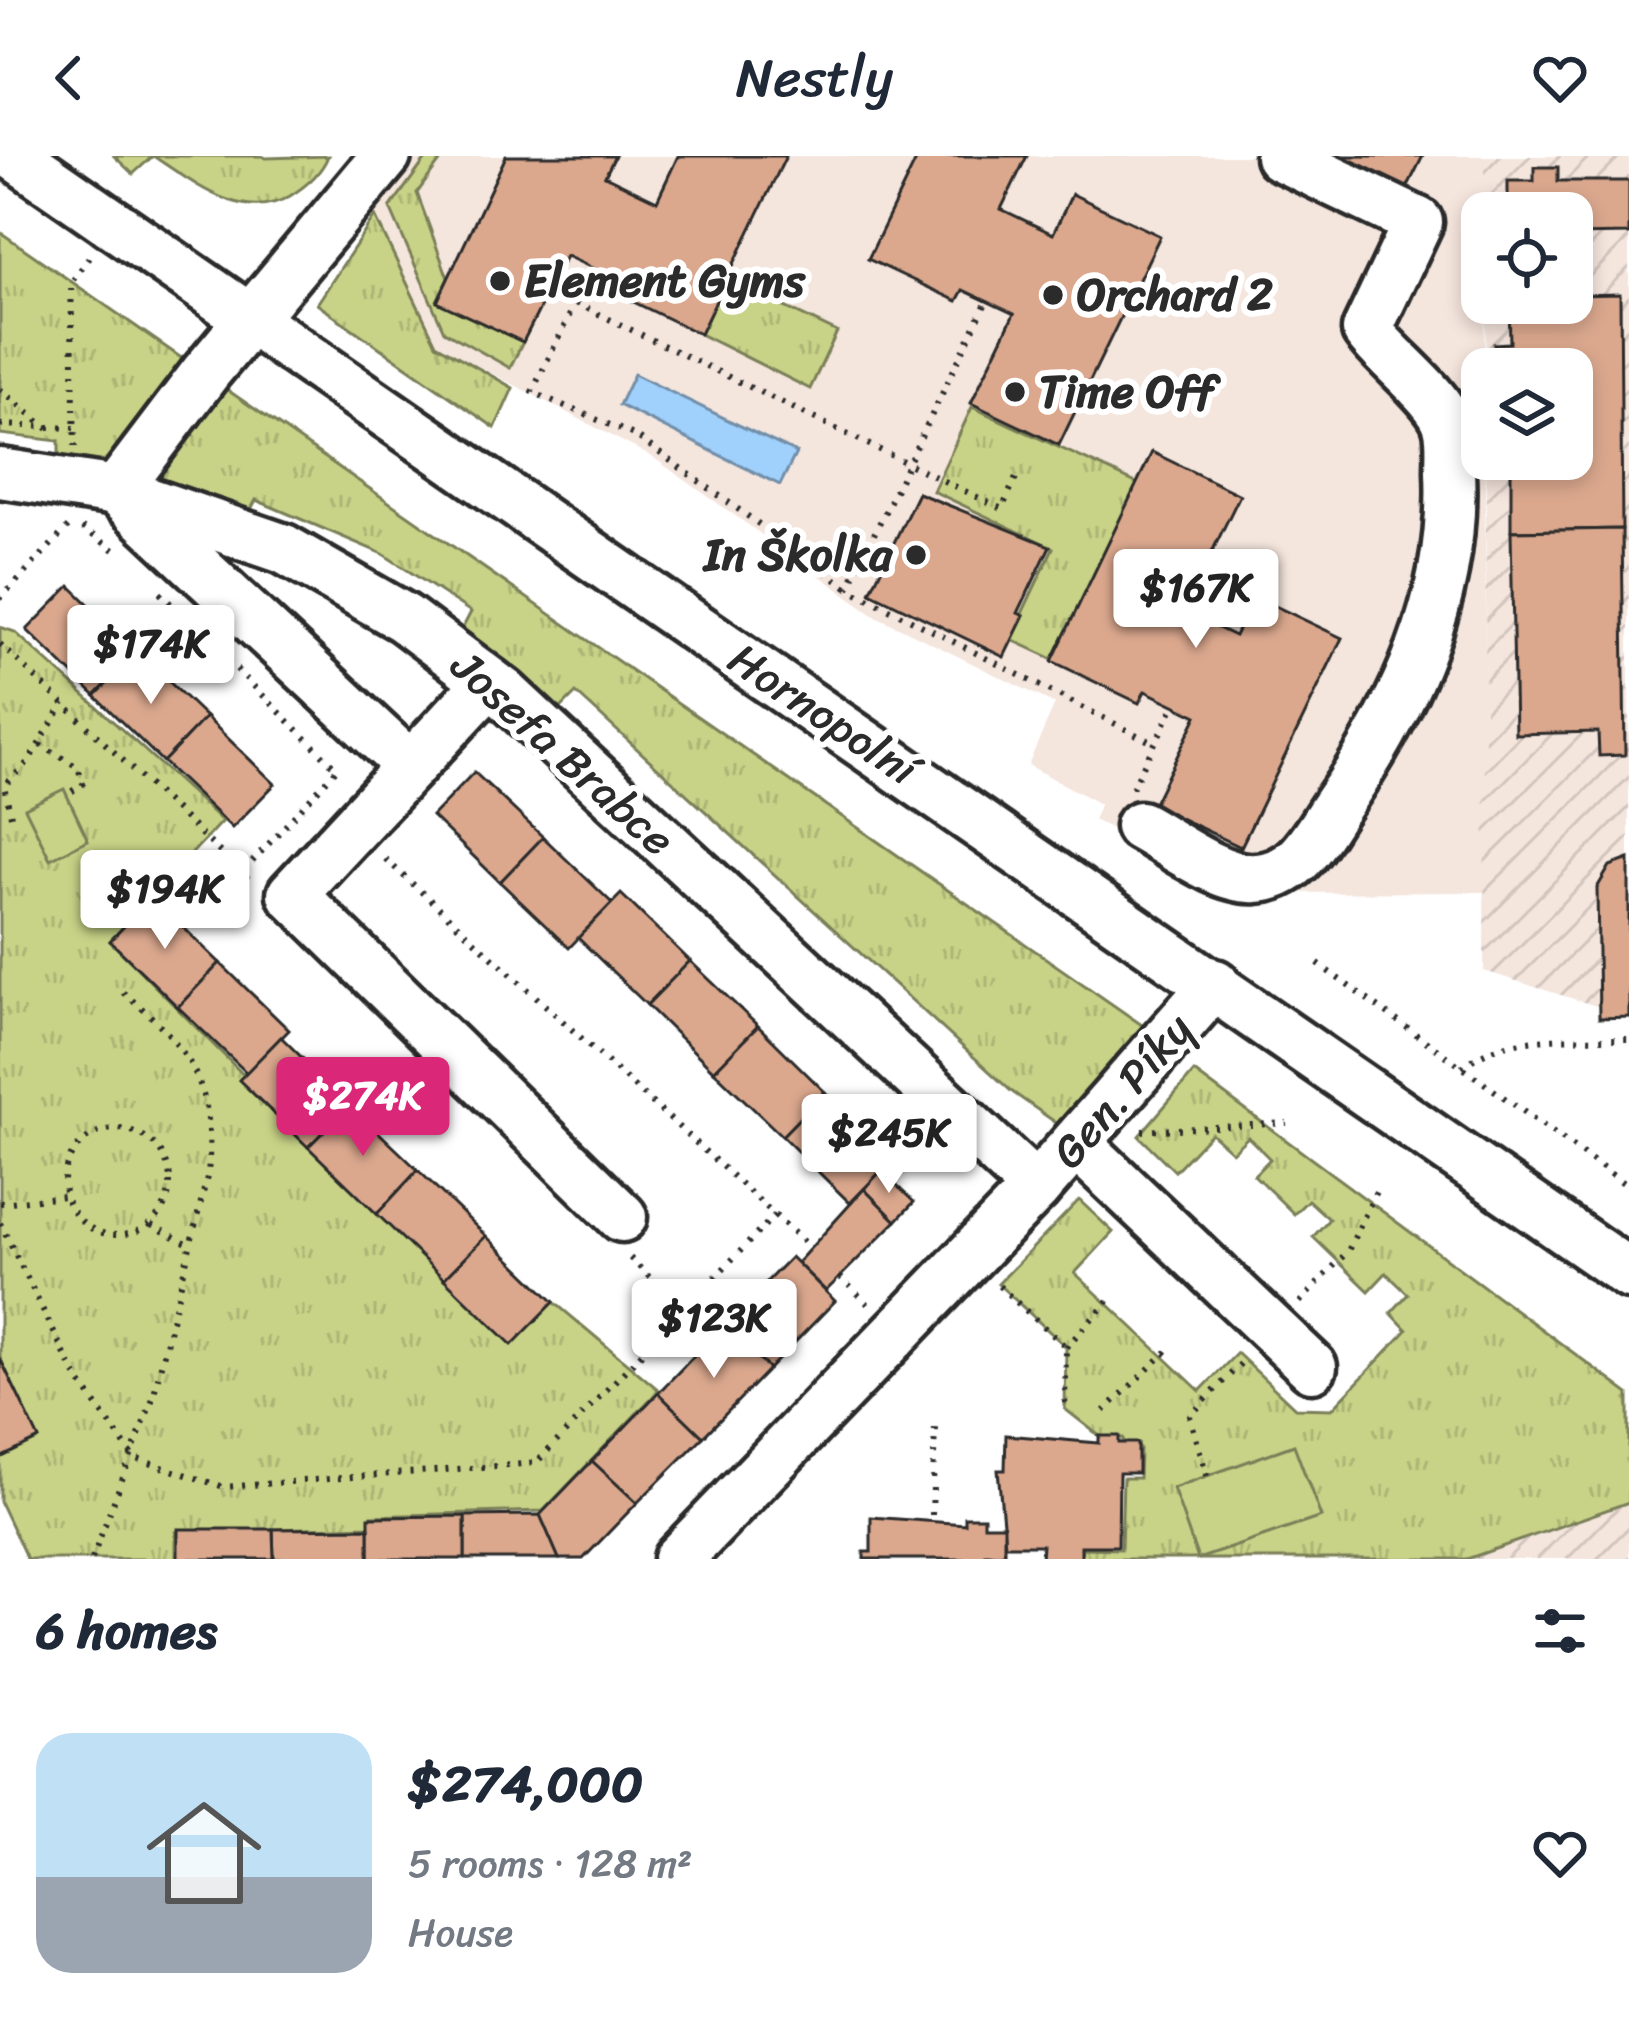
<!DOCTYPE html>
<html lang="en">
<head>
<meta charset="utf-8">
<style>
	body { margin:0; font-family:Sriracha,sans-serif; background:#f2f2f3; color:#1f2937; height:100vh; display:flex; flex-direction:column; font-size:45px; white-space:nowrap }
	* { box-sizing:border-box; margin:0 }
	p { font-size:39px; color:#747a83 }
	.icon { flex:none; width:66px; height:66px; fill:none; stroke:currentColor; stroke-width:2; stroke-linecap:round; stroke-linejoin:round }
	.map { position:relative; height:1403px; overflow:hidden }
	.drawer { display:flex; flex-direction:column; background:#fff; flex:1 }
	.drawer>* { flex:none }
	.buttons { position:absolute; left:1461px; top:36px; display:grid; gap:24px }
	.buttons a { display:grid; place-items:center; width:132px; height:132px; border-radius:24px; background:#fff; box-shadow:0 6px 18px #0003; font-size:60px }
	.price { position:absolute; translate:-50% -102px; padding:0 27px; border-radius:12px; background:#fff; color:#222; font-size:39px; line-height:78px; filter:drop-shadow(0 3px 6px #0008) }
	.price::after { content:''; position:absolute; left:50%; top:72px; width:36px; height:27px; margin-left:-18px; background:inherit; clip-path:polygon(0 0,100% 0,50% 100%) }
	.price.selected { background:#db2777; color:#fff }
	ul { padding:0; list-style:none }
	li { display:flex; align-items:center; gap:36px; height:300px; padding:0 36px }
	li span { display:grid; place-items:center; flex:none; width:336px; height:240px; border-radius:36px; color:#555 }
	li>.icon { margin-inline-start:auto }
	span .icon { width:144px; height:144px; fill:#fffc; stroke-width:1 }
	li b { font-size:51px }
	h2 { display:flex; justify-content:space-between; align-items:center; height:144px; padding:0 36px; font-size:51px }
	header { display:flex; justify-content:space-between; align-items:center; height:156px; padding:0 36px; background:#fff; font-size:54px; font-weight:600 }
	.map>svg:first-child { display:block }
	.built { fill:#f4e5dd }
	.industrial { fill:url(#industrial-furrows) }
	.grass { fill:url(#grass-tufts); stroke:#7a7f59; stroke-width:3 }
	.park { fill:#c8d387; stroke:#7a7f59; stroke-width:3 }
	.water { fill:#a0d0fc; stroke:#718ea8; stroke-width:3 }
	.building { fill:#dba88e; stroke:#2b2b2b; stroke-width:3 }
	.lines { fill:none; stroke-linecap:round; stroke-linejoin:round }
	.minor-casing { stroke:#2b2b2b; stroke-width:57 }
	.path { stroke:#2b2b2b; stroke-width:6; stroke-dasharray:3 9; stroke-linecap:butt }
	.minor { stroke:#fff; stroke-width:48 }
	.poi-dot { fill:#2b2b2b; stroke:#fff; stroke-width:4.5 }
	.labels { text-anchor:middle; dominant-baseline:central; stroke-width:12; stroke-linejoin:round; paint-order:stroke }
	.poi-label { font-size:45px; font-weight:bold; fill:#2b2b2b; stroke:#fff; text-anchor:start }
	.street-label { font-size:45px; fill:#2b2b2b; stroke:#fff }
</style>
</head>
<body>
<header><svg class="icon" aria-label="back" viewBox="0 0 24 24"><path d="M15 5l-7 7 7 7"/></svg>Nestly<svg class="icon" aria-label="heart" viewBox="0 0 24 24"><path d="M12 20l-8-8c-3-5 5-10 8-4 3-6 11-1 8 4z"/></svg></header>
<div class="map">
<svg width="1629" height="1403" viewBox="0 0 1629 1403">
	<defs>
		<pattern id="industrial-furrows" width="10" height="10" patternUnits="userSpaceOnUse" patternTransform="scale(3)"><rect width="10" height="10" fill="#f4e5dd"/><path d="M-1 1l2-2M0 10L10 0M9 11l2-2" fill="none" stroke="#d1c5be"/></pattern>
		<pattern id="grass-tufts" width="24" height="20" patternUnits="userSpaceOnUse" patternTransform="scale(3)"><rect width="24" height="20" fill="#c8d387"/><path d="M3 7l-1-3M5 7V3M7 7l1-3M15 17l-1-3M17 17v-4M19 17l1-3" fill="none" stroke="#acb575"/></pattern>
	</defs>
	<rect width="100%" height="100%" fill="#fff"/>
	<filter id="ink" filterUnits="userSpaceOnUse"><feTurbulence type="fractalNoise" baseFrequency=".00833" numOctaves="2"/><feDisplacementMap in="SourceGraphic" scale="24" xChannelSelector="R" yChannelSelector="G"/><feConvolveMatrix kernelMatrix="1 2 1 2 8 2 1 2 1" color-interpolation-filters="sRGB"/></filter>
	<g filter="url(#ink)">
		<polygon class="built" points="367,0 1484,0 1486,736 1251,737 1093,664 1100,648 1028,609 1055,548 876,460 654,302 436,188 375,60 339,42"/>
		<g class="industrial">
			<polygon points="1484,0 1629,0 1629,860 1484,815 1486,303 1572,303 1572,213 1486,213 1485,147 1572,147 1572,57 1484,57"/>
			<polygon points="1629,1346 1629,1403 1467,1403"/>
		</g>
		<g class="grass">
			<path d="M114 0H262L266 2 328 0C321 18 306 30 290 40 242 68 193 26 153 0L133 18Z"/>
			<polygon points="428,0 444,0 417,37 448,122 437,145 523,186 510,212 444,175 390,52"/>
			<polygon points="375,60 436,188 513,232 495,272 317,148"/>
			<polygon points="0,76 1165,885 1079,983 1011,935 576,537 541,572 450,496 471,456 383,398 256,344 238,377 59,326 59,285 0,278"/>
			<polygon points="726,123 837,176 810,233 700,178"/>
			<polygon points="972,251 1138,328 1053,503 1010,483 1053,392 933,335"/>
			<polygon points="0,471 15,476 222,665 110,785 512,1188 554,1146 659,1234 543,1355 372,1360 371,1370 176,1376 176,1403 27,1403 0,1346"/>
			<polygon points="1194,916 1629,1238 1629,1346 1467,1403 1070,1403 1081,1403 1082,1392 1121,1393 1123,1322 1139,1322 1140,1292 1123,1291 1123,1282 1102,1282 1065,1253 1066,1191 998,1128 1079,1044 1113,1076 1075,1117 1200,1235 1237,1197 1295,1252 1332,1253 1407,1174 1391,1157 1408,1138 1386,1117 1369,1135 1313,1081 1329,1063 1308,1044 1294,1058 1254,1019 1270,1003 1248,981 1232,996 1211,977 1175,1015 1139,980"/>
		</g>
		<g class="park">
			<polygon points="64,633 88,684 50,703 25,652"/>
			<polygon points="1294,1289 1321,1361 1198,1403 1173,1332"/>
		</g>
		<polygon class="water" points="634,218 796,297 780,329 619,249"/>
		<g class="building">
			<polygon points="506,0 615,0 605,20 657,45 678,0 786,0 700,178 613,136 618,124 566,100 523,186 437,146"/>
			<polygon points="918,0 1027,0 1001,53 1053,78 1072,38 1160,80 1059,289 971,247 1014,158 963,134 957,145 868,103"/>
			<polygon points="1331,0 1423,0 1405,36"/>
			<polygon points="1534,11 1558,11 1558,25 1629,25 1629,78 1572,79 1572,57 1508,57 1508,25 1534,25"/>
			<polygon points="1620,138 1622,373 1511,375 1511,303 1572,303 1572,213 1494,213 1494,188 1510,187 1509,147 1572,147 1572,139"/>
			<polygon points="1152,296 1240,339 1183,455 1235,480 1254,440 1342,482 1241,691 1153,649 1197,560 1145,535 1139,547 1052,505"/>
			<polygon points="918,337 1050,390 1018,457 1024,460 1004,501 870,436"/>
			<polygon points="1622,373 1625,599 1599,600 1598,576 1515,578 1511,375"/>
			<polygon points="70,430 138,496 95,540 27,474"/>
			<polygon points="138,496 206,561 163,606 95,540"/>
			<polygon points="206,561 275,628 232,672 163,606"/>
			<polygon points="474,616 543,681 500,726 432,660"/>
			<polygon points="543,681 612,747 569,792 500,726"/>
			<polygon points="1629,703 1629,861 1599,862 1597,732 1610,710"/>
			<polygon points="621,738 690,805 647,849 578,782"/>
			<polygon points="152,741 220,807 178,851 110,785"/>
			<polygon points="690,805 758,870 714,915 647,849"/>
			<polygon points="220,807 289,874 247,917 178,851"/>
			<polygon points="758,870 825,936 782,980 714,915"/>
			<polygon points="281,881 350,949 308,991 239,924"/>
			<polygon points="825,936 893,1003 850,1047 782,980"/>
			<polygon points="350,949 418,1014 377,1058 308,991"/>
			<polygon points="418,1014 486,1080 444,1123 377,1058"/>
			<polygon points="881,1015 914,1046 896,1065 864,1033"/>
			<polygon points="864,1033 896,1065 826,1135 797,1107"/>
			<polygon points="486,1080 554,1146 512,1189 444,1123"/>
			<polygon points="791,1101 835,1145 769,1213 724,1169"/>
			<polygon points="724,1169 769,1213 703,1281 658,1237"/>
			<polygon points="0,1202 39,1283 0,1302"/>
			<polygon points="658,1237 703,1281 637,1347 592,1305"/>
			<polygon points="1006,1279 1099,1287 1099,1280 1119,1280 1119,1287 1138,1287 1138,1317 1119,1317 1118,1390 1081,1390 1081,1403 1041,1403 1042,1389 1005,1389 998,1314 1005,1314"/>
			<polygon points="592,1305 637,1347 583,1403 559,1403 540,1359"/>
			<polygon points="540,1359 559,1403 465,1403 465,1360"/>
			<polygon points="465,1360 465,1403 369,1403 369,1361"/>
			<polygon points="871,1361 965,1368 965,1361 984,1361 984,1369 1004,1369 1004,1398 985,1398 985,1403 864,1403 864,1396 871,1396"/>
			<polygon points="369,1372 369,1403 274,1403 273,1373"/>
			<polygon points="178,1373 273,1373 274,1403 178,1403"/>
		</g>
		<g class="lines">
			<g class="minor-casing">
				<g id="minor">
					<polyline points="15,0 1629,1118"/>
					<polyline points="386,0 206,216 116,335 409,609"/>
					<polyline points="0,317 116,335 284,393 404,462 504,537 1036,1032"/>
					<polyline points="489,526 292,738 622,1061"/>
					<path d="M1140 670C1172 687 1220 725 1256 722 1297 720 1314 683 1334 653 1405 551 1456 442 1450 316 1450 301 1452 284 1448 270 1441 241 1387 202 1367 174L1418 66 1280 0"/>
					<polyline points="1076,987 1312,1211"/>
					<polyline points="678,1403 1036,1032 1215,828"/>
				</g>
			</g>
			<g class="path">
				<polyline points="591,115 532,236 636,280 848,432"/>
				<polyline points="576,147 1002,353 1018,317"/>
				<polyline points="985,149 848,432 1153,587"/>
				<polyline points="0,233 48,273"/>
				<polyline points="0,269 74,272"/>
				<polyline points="75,291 71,127 90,100"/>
				<polyline points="82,372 116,395"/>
				<polyline points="160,437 337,613 242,717 254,729"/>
				<polyline points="0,443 70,369"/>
				<polyline points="0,488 242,717"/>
				<polyline points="40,589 78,611 83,628 66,639"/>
				<polyline points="1132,632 1174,550"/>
				<polyline points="11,660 4,630 28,606 64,547"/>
				<polyline points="1318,808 1629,1031"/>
				<path d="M1462 911C1510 874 1571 884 1629 883"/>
				<circle cx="117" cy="1026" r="53"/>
				<polyline points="1142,975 1287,967"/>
				<polyline points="0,1047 65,1040"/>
				<polyline points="775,1059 810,1092"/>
				<polyline points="0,1067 74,1217 134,1302 224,1331 536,1307 775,1059 382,700"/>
				<polyline points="151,1069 191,1089"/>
				<polyline points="630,1102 683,1154"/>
				<polyline points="840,1121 868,1148"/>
				<polyline points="999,1130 1066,1191 1065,1253"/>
				<polyline points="1300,1146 1348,1095 1378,1031"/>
				<polyline points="1066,1191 1112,1141"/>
				<polyline points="1104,1255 1165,1197 1172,1203"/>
				<polyline points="1207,1320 1190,1260 1245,1203"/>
				<polyline points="932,1359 935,1270"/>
				<path d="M92 1403 153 1242 208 1017C216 928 189 889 121 835"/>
			</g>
			<use href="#minor" class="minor"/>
		</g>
	</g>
	<g class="poi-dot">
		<circle cx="500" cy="125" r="12"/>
		<circle cx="1053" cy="139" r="12"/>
		<circle cx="1015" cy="236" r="12"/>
		<circle cx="916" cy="399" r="12"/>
	</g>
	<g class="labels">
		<g class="poi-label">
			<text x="524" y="125">Element Gyms</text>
			<text x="1077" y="139">Orchard 2</text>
			<text x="1039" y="236">Time Off</text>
			<text x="892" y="399" text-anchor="end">In Školka</text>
		</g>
		<g class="street-label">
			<text transform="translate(823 558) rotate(34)">Hornopolní</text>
			<text transform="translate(563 597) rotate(42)">Josefa Brabce</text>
			<text transform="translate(1122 935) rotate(-49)">Gen. Píky</text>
		</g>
	</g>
</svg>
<div class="buttons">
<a><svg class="icon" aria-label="locate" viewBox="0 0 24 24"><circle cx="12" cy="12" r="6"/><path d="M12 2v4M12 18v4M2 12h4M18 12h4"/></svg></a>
<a><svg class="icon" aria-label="layers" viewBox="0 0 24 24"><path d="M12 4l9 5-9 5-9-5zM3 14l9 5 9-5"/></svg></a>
</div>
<b class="price" style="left:1196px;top:495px">$167K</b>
<b class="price" style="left:151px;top:551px">$174K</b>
<b class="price" style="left:165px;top:796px">$194K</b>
<b class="price selected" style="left:363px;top:1003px">$274K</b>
<b class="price" style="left:889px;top:1040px">$245K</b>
<b class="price" style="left:714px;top:1225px">$123K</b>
</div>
<section class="drawer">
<h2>6 homes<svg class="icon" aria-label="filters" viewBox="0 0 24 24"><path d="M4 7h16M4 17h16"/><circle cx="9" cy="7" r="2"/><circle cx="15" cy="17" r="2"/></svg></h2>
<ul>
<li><span style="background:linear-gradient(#bfe0f5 60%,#9aa5b1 0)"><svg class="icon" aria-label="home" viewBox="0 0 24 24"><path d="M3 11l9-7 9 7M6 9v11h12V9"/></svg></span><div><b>$274,000</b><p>5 rooms · 128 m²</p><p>House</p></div><svg class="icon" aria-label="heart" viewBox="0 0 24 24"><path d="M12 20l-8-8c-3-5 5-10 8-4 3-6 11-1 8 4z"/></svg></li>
</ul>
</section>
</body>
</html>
